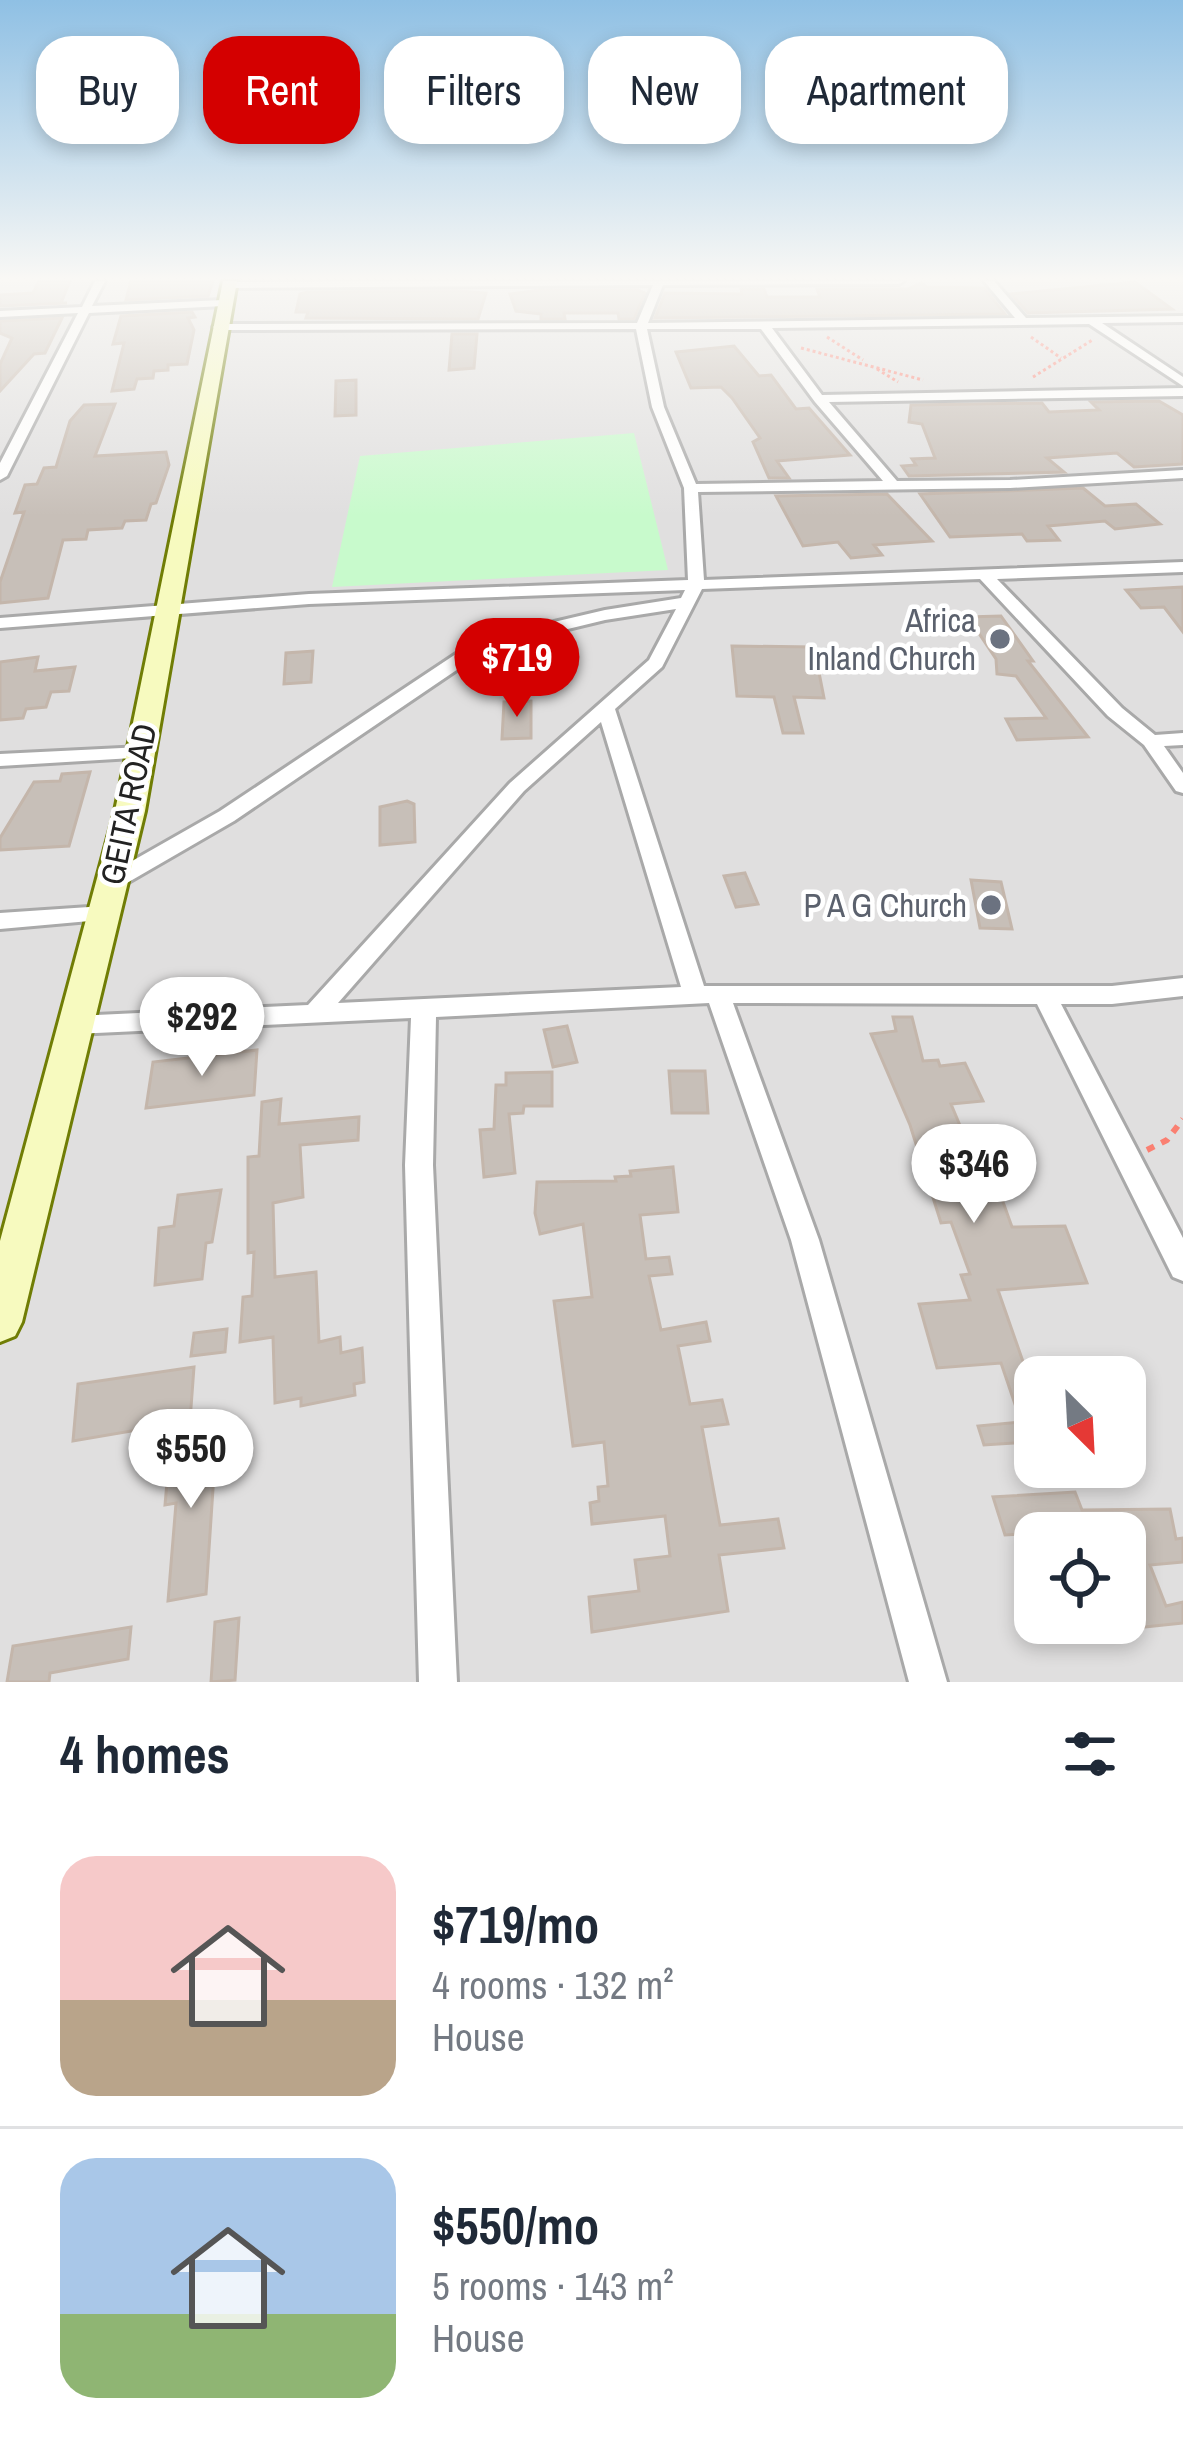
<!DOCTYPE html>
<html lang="en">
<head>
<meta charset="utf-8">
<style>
	body { margin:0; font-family:"Archivo Narrow",sans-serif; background:#f2f2f3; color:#1f2937; height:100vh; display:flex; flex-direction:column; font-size:45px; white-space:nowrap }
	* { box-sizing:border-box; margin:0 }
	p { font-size:39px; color:#747a83 }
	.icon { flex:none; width:66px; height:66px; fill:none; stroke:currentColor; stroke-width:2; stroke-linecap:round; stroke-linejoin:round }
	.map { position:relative; height:1682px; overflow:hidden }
	.panel { display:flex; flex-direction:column; background:#fff; flex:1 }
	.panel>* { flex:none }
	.banner { position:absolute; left:36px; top:36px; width:1113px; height:108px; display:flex; gap:24px }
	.needle { width:78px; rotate:156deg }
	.controls { position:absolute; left:1014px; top:1356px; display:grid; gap:24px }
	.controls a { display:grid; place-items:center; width:132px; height:132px; border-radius:24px; background:#fff; box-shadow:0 6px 18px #0003; font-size:60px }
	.price { position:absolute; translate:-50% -102px; padding:0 27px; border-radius:42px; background:#fff; color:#222; font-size:39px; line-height:78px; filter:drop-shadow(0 3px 6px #0008) }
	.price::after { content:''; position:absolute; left:50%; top:72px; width:36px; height:27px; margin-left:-18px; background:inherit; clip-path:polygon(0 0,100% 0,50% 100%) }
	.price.current { background:#d40000; color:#fff }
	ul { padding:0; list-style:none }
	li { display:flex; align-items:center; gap:36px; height:300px; padding:0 60px }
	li+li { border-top:3px solid #e0e1e3 }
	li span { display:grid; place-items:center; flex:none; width:336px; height:240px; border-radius:36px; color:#555 }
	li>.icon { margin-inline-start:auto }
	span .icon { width:144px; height:144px; fill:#fffc; stroke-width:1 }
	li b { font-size:51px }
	h2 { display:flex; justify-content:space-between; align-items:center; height:144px; padding:0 60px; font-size:51px }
	.pill { padding:0 42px; border-radius:36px; background:#fff; box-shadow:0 6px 18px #0003; font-size:42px; line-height:108px }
	.pill.current { background:#d40000; color:#fff }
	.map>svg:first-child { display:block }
	.residential { fill:#e0dfdf; fill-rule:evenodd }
	.park { fill:#c8facc }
	.building { fill:#c7bfb8; stroke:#c4b6ab; stroke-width:3 }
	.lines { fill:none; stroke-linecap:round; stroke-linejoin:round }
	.minor-casing { stroke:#a9a9a9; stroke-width:6 }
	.secondary-casing { stroke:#707d05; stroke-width:6 }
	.path-far1 { stroke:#fa8072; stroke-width:3; stroke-dasharray:3 3; stroke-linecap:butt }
	.path { stroke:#fa8072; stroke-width:6; stroke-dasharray:8 8; stroke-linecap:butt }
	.minor { fill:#fff; fill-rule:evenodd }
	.secondary { fill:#f7fabf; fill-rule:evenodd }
	.worship-dot { fill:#6b7280; stroke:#fff; stroke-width:4.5 }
	.labels { text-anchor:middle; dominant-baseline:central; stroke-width:9; stroke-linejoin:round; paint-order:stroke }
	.worship-label { font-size:33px; fill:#5b616d; stroke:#fff; text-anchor:end }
	.street-label { font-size:33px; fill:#222; stroke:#fff }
</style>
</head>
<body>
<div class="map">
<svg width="1183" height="1682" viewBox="0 0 1183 1682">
	<rect width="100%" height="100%" fill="#f2efe9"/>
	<path class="residential" d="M0 281H1183V1682H0ZM1035 1377H1125V1467H1035ZM1035 1533H1125V1623H1035Z"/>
	<polygon class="park" points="634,433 668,570 332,587 360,456"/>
	<g class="building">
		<polygon points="39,281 70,281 61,303 67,303 0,306 0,295 33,293"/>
		<polygon points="131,281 213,281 208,296 126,300"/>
		<polygon points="1135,282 1172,309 1028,313 1011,294"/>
		<polygon points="921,283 927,287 984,288 1005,314 655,318 665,293 742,294 741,289 764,289 767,297 820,297 817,289 908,289"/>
		<polygon points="540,290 638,290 645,293 634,319 619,319 618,313 564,313 565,319 541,319 541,314 516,311 510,294"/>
		<polygon points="460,291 486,293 478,319 306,318 308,312 296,312 300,294 307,292"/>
		<polygon points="192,312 195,317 188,318 194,330 187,364 168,365 168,370 154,371 153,378 137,379 134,389 112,391 124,343 113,344 121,316"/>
		<polygon points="62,318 45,353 34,354 0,391 0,364 12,338 0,333 0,321"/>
		<polygon points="452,334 477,334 474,368 449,370"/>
		<polygon points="734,346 759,376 771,375 796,409 809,408 850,455 777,461 789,478 769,478 753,442 760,438 732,398 721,387 691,388 676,352"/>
		<polygon points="356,380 356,415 335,416 336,381"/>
		<polygon points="1159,401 1183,415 1183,464 1134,467 1117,453 1047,458 1064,472 909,476 902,466 916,465 912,459 935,458 922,424 909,422 911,405 1042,403 1049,412 1099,410 1091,402"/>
		<polygon points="115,404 95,456 166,452 169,465 156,503 151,504 146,520 125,521 122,528 88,530 86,539 63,540 48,598 0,603 0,582 24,512 15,513 25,485 37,484 44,468 56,467 70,421 84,405"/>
		<polygon points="1083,488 1105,506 1136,504 1160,524 1115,529 1105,521 1048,526 1059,540 1027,541 1022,534 950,537 920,494"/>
		<polygon points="887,494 932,541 874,545 882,555 851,558 838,542 803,546 776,496"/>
		<polygon points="1183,587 1183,632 1164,607 1141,608 1126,590"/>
		<polygon points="1001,616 1033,661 1028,661 1088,737 1017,740 1006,719 1046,718 1016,676 997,674 996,659 968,617"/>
		<polygon points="732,646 814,647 824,698 794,697 803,733 783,733 774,697 737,696"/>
		<polygon points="313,651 311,682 284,684 286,653"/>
		<polygon points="38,657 35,671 75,667 69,691 51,692 46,707 26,709 23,718 0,720 0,662"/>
		<polygon points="531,701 531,738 502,739 504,702"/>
		<polygon points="90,772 69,846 0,850 0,838 34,782 60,781 62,774"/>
		<polygon points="407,801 414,804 415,842 380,845 380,807"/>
		<polygon points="745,873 758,904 736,907 724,876"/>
		<polygon points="971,880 1001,882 1012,929 980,928"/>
		<polygon points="893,1017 912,1017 923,1061 938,1060 940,1066 965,1063 983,1101 951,1104 969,1147 1001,1144 1020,1187 998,1188 1012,1227 1065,1226 1087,1283 998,1290 1035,1396 1035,1452 1028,1442 984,1445 978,1426 1021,1422 1001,1363 937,1368 919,1304 970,1300 961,1275 970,1274 951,1222 941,1223 910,1125 871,1034 896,1031"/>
		<polygon points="567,1026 577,1062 553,1067 544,1030"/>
		<polygon points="257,1050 254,1095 146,1108 153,1062"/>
		<polygon points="669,1071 705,1071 708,1113 672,1113"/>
		<polygon points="552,1072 552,1106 524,1106 523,1113 509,1114 515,1173 484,1177 480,1130 494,1129 496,1085 506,1085 506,1073"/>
		<polygon points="281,1099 279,1124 359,1117 358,1140 300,1145 303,1197 273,1203 275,1277 316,1272 319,1342 340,1337 341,1353 362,1348 364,1382 354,1384 355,1395 301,1406 301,1398 275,1403 273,1337 240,1342 243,1297 252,1296 254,1252 248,1253 248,1157 259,1156 262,1102"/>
		<polygon points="673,1167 678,1212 640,1215 646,1259 669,1257 672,1274 649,1276 661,1330 706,1322 710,1341 678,1346 690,1404 722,1400 728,1424 702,1427 720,1525 778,1519 784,1548 719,1555 728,1611 592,1632 589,1597 639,1591 635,1560 670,1556 665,1516 592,1524 590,1503 599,1501 598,1487 608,1486 604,1442 573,1446 554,1301 592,1297 583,1224 540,1234 535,1213 537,1182 616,1181 615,1177 631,1176 630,1171"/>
		<polygon points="221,1190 212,1242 206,1243 202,1279 155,1285 159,1228 174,1226 178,1195"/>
		<polygon points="227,1329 225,1352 191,1356 194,1333"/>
		<polygon points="194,1367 190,1421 73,1441 78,1384"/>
		<polygon points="217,1429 206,1594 168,1601 176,1503 165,1505 171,1437"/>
		<polygon points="1075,1492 1082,1510 1170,1509 1176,1539 1183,1538 1183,1562 1150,1565 1166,1606 1183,1602 1183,1623 1125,1629 1125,1609 1141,1610 1125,1568 1125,1527 1005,1535 993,1497"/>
		<polygon points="239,1618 235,1680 211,1682 215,1622"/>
		<polygon points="131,1627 128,1659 50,1673 49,1682 7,1682 13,1646"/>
	</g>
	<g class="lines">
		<g class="minor-casing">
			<g id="minor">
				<polygon points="95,281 105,281 92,306 223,300 228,303 223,306 89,313 7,476 0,480 0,463 78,313 0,317 0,311 82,307"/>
				<path d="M418 281H904L899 284 663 285 648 323 1015 318 984 281H994L1026 318 1183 316V322L1102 323 1183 377V386L1089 324 772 328 822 395 1183 388V396L829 402 897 481 1010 480 1183 470V478L1010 488 698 492 704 580 1183 562V572L997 579 1122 708 1155 735 1183 733V745L1164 746 1183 773V793L1176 791 1144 745 1108 716 980 579 702 589 662 667 615 709 704 986H1112L1183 978V996L1112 1004H1061L1183 1238V1281L1173 1277 1037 1004 733 1003 819 1240 947 1682H909L791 1240 709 1003 436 1017 433 1165 457 1682H419L405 1165 411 1018 75 1034 66 1032 63 1025 66 1018 75 1016 308 1005 510 783 649 660 676 609 605 620 489 648 234 821 120 887 112 889 101 882 104 877 220 811 477 640 605 610 681 598 685 590 309 604 0 628V618L309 594 688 580 684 488 652 407 636 329 218 330 213 327 218 324 637 323 653 285 228 288 223 285 228 282ZM647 329H761L815 402 883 481 696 484 664 407ZM601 722 681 987 338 1003 524 791Z"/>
				<polygon points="142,747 152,753 149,757 0,766 0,754"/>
				<polygon points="104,906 112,909 115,914 112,919 0,929 0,913"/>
			</g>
		</g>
		<g class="secondary-casing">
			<polygon id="secondary" points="223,281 237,281 145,811 22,1322 15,1336 0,1342 0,1241 115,811"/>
		</g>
		<g class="path-far1">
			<polyline points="827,337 863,360"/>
			<polyline points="1031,337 1061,358"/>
			<polyline points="801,348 923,380"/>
			<polyline points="877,369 898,382"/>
			<polyline points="1033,377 1094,339"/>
		</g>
		<polyline class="path" points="1147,1150 1167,1140 1183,1119"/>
		<use href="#minor" class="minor"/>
		<use href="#secondary" class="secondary"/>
	</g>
	<linearGradient id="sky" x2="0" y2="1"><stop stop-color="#8fc0e4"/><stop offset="0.54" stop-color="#f9f8f5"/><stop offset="1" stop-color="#f9f8f5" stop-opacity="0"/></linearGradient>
	<rect width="1183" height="516" fill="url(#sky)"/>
	<g class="worship-dot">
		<circle cx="1000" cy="639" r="12"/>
		<circle cx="991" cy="905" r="12"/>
	</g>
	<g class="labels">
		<g class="worship-label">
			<text x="976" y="620">Africa<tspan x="976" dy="38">Inland Church</tspan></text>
			<text x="967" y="905">P A G Church</text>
		</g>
		<g class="street-label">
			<text transform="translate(128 804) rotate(-78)">GEITA ROAD</text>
		</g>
	</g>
</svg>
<div class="controls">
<a><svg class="needle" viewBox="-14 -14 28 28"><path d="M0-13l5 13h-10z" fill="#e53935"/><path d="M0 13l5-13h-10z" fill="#747a83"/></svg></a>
<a><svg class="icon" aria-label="locate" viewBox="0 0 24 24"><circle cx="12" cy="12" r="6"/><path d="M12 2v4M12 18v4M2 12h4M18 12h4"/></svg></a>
</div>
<b class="price current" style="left:517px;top:720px">$719</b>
<b class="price" style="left:202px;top:1079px">$292</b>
<b class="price" style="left:974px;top:1226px">$346</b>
<b class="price" style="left:191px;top:1511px">$550</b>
<div class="banner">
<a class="pill">Buy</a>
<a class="pill current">Rent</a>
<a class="pill">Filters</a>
<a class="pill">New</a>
<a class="pill">Apartment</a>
</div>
</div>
<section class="panel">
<h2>4 homes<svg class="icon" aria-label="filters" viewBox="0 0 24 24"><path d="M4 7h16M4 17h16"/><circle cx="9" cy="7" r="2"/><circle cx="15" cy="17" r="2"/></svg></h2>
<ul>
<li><span style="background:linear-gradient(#f6c9c9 60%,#b9a48a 0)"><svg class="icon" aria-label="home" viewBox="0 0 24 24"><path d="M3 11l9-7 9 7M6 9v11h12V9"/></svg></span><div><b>$719/mo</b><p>4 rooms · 132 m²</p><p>House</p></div></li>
<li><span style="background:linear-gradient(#a9c7e8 65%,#8fb573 0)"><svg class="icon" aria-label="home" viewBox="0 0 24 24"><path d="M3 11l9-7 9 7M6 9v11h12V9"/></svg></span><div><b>$550/mo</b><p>5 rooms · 143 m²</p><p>House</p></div></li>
</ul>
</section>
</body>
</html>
